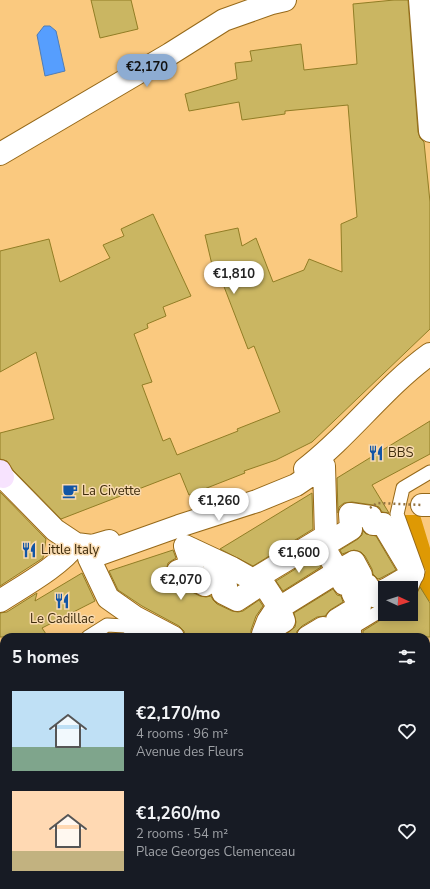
<!DOCTYPE html>
<html lang="en">
<head>
<meta charset="utf-8">
<style>
	body { margin:0; font-family:"Nunito Sans",sans-serif; background:#242831; color:#f1f3f6; height:100vh; display:flex; flex-direction:column; font-size:15px; white-space:nowrap }
	* { box-sizing:border-box; margin:0 }
	p { font-size:13px; color:#9ea1a6 }
	.icon { flex:none; width:22px; height:22px; fill:none; stroke:currentColor; stroke-width:2; stroke-linecap:round; stroke-linejoin:round }
	.map { position:relative; flex:1; overflow:hidden }
	.sheet { position:absolute; left:0px; top:633px; width:430px; height:256px; display:flex; flex-direction:column; background:#171b24; border-radius:12px 12px 0 0; box-shadow:0 2px 10px #0003 }
	.sheet>* { flex:none }
	.needle { width:26px; rotate:93deg }
	.fabs { position:absolute; left:378px; top:581px; display:grid; gap:8px }
	.fabs a { display:grid; place-items:center; width:40px; height:40px; border-radius:0px; background:#171b24; box-shadow:0 2px 10px #0003; font-size:20px }
	.price { position:absolute; translate:-50% -34px; padding:0 9px; border-radius:14px; background:#fff; color:#222; font-size:13px; line-height:26px; filter:drop-shadow(0 1px 2px #0008) }
	.price::after { content:''; position:absolute; left:50%; top:24px; width:12px; height:9px; margin-left:-6px; background:inherit; clip-path:polygon(0 0,100% 0,50% 100%) }
	.price.selected { background:#8dacd2; color:#111 }
	ul { padding:0; list-style:none }
	li { display:flex; align-items:center; gap:12px; height:100px; padding:0 12px }
	li span { display:grid; place-items:center; flex:none; width:112px; height:80px; border-radius:0px; color:#555 }
	li>.icon { margin-inline-start:auto }
	span .icon { width:48px; height:48px; fill:#fffc; stroke-width:1 }
	li b { font-size:17px }
	h2 { display:flex; justify-content:space-between; align-items:center; height:48px; padding:0 12px; font-size:17px }
	.map>svg:first-child { display:block }
	.green { fill:#de9904 }
	.water { fill:#569efe; stroke:#4f7cb5 }
	.building { fill:#cab662; stroke:#917d25 }
	.lines { fill:none; stroke-linecap:round; stroke-linejoin:round }
	.lane-casing { stroke:#966919; stroke-width:15 }
	.street-casing { stroke:#966919; stroke-width:24 }
	.secondary-casing { stroke:#966919; stroke-width:24 }
	.path { stroke:#947340; stroke-width:2.5; stroke-dasharray:2 3; stroke-linecap:butt }
	.lane { stroke:#fff; stroke-width:13 }
	.street { stroke:#fff; stroke-width:22 }
	.secondary { stroke:#f7e3fe; stroke-width:22 }
	.path-bridge { stroke:#947340; stroke-width:2.5; stroke-dasharray:2 3; stroke-linecap:butt }
	.labels { text-anchor:middle; dominant-baseline:central; stroke-width:3; stroke-linejoin:round; paint-order:stroke }
	.poi-label { font-size:13px; fill:#3e2b0b; stroke:#f8dab0; text-anchor:start }
</style>
</head>
<body>
<div class="map">
<svg width="430" height="889" viewBox="0 0 430 889">
	<rect width="100%" height="100%" fill="#fac97f"/>
	<polygon class="green" points="396,515 420,515 430,548 430,601 411,612 416,600 407,583 426,571"/>
	<g class="water">
		<polygon points="44,26 50,26 56,31 65,71 45,76 37,35"/>
		<polygon points="430,707 430,889 131,889 138,885 426,885 426,709"/>
	</g>
	<g class="building">
		<polygon points="91,0 131,0 138,29 100,38"/>
		<polygon points="394,0 408,0 418,132 420,138 424,142 430,202 430,329 312,442 276,460 244,471 245,473 189,495 180,473 61,519 13,470 7,461 0,459 0,433 54,419 36,352 0,372 0,251 49,239 60,282 110,258 103,245 124,236 121,229 153,214 191,296 163,307 166,316 147,324 148,328 134,334 152,382 142,385 163,441 170,438 177,455 238,431 237,429 280,412 254,346 248,349 223,284 217,286 205,235 238,228 242,246 256,238 273,282 304,270 309,259 342,272 341,224 357,217 348,105 285,111 285,114 242,120 239,102 189,111 185,94 237,79 235,63 252,61 250,51 301,44 304,70 357,64 353,4"/>
		<polygon points="430,421 430,454 372,485 389,513 382,512 379,507 373,505 352,502 344,503 339,507 338,513 337,478"/>
		<polygon points="0,492 46,539 43,558 0,586"/>
		<polygon points="312,493 313,529 253,566 220,549"/>
		<polygon points="363,531 366,534 376,536 396,570 381,578 378,579 373,574 372,569 365,556 361,552 354,550 342,554 340,550 358,539 362,535"/>
		<polygon points="173,550 176,558 168,563 166,571 167,577 172,582 200,596 206,597 211,596 213,600 217,604 232,611 238,612 243,611 259,600 263,606 256,616 251,630 251,637 185,637 184,631 179,626 142,606 118,590 109,571"/>
		<polygon points="315,557 321,567 283,591 276,581"/>
		<polygon points="82,573 95,601 42,628 48,637 0,637 0,613 7,612 37,593 35,601"/>
		<polygon points="420,587 430,603 430,637 363,637 363,631 390,614 411,614 411,597 416,595"/>
		<polygon points="333,589 337,595 341,596 343,602 330,610 325,616 317,617 302,626 297,631 296,637 282,637 295,627 296,622 294,613"/>
	</g>
	<g class="lines">
		<g class="lane-casing">
			<g id="lane">
				<polyline points="411,589 418,572 397,514 403,488 430,472"/>
				<polyline points="88,637 107,625 125,626 147,637"/>
				<polyline points="337,637 385,608"/>
				<polyline points="0,690 4,688"/>
			</g>
		</g>
		<g class="street-casing">
			<g id="street">
				<polyline points="420,0 430,131"/>
				<polyline points="0,154 170,54 224,20 272,3 285,0"/>
				<path d="M305 469C350 435 384 387 430 354"/>
				<polyline points="3,477 55,530 76,544 92,546 109,541"/>
				<polyline points="422,505 430,505"/>
				<path d="M0 601C23 586 60 566 76 544"/>
				<polyline points="173,637 135,617 108,598 89,558 179,526 257,501 296,485 324,466 326,536 253,580 232,568 185,546 192,566 178,571 205,585 208,577 226,586 223,593 237,600 263,583 278,606 268,621 263,634 284,621 279,608 337,572 344,584 361,575 354,562 338,571 323,546 351,529 350,514 371,517 373,524 383,524 413,574 389,588"/>
				<polyline points="308,637 323,628 325,631 325,637"/>
				<path d="M350 637C352 626 343 626 337 620L360 606 353 594 367 585 374 596 385 590"/>
				<polyline points="426,689 430,687"/>
				<polyline points="0,734 4,732"/>
				<polyline points="91,889 97,885"/>
			</g>
		</g>
		<g class="secondary-casing">
			<polyline id="secondary" points="0,471 3,477"/>
		</g>
		<g class="path">
			<polyline points="0,844 4,849"/>
			<polyline points="0,868 4,874"/>
			<polyline points="12,885 15,889"/>
			<polyline points="30,885 33,889"/>
			<polyline points="48,889 54,885"/>
		</g>
		<use href="#lane" class="lane"/>
		<use href="#street" class="street"/>
		<use href="#secondary" class="secondary"/>
		<polyline class="path-bridge" points="370,508 377,503 422,505"/>
	</g>
	<defs>
		<g id="restaurant-bare" transform="scale(1.2)"><path d="M-5-6h1v4h1v-4h1v4h1v-4h1v5L-1.5 .5V6h-2V.5L-5-1ZM5-6V6H3V1.5H1.5Q1.5-4 5-6Z" fill="#1255a5" stroke="#f8dab0" stroke-width="2.5" paint-order="stroke"/></g>
		<g id="cafe-bare" transform="scale(1.2)"><path d="M-5.5-4.5H6V0H3Q3 3.5 0 3.5H-2.5Q-5.5 3.5-5.5 0ZM3-3.2v2h1.7v-2ZM-6 4.5H4V6H-6Z" fill="#1255a5" stroke="#f8dab0" stroke-width="2.5" paint-order="stroke"/></g>
	</defs>
	<g fill-rule="evenodd">
		<use href="#restaurant-bare" x="376" y="453"/>
		<use href="#cafe-bare" x="70" y="491"/>
		<use href="#restaurant-bare" x="29" y="550"/>
		<use href="#restaurant-bare" x="62" y="601"/>
	</g>
	<g class="labels">
		<g class="poi-label">
			<text x="388" y="453">BBS</text>
			<text x="82" y="491">La Civette</text>
			<text x="41" y="550">Little Italy</text>
			<text x="62" y="619" text-anchor="middle">Le Cadillac</text>
		</g>
	</g>
</svg>
<div class="fabs">
<a><svg class="needle" viewBox="-14 -14 28 28"><path d="M0-13l5 13h-10z" fill="#e53935"/><path d="M0 13l5-13h-10z" fill="#9ea1a6"/></svg></a>
</div>
<b class="price selected" style="left:147px;top:88px">€2,170</b>
<b class="price" style="left:234px;top:295px">€1,810</b>
<b class="price" style="left:219px;top:522px">€1,260</b>
<b class="price" style="left:299px;top:574px">€1,600</b>
<b class="price" style="left:181px;top:601px">€2,070</b>
<section class="sheet">
<h2>5 homes<svg class="icon" aria-label="filters" viewBox="0 0 24 24"><path d="M4 7h16M4 17h16"/><circle cx="9" cy="7" r="2"/><circle cx="15" cy="17" r="2"/></svg></h2>
<ul>
<li><span style="background:linear-gradient(#bfe0f5 70%,#7fa58c 0)"><svg class="icon" aria-label="home" viewBox="0 0 24 24"><path d="M3 11l9-7 9 7M6 9v11h12V9"/></svg></span><div><b>€2,170/mo</b><p>4 rooms · 96 m²</p><p>Avenue des Fleurs</p></div><svg class="icon" aria-label="heart" viewBox="0 0 24 24"><path d="M12 20l-8-8c-3-5 5-10 8-4 3-6 11-1 8 4z"/></svg></li>
<li><span style="background:linear-gradient(#ffd9b3 75%,#c2b280 0)"><svg class="icon" aria-label="home" viewBox="0 0 24 24"><path d="M3 11l9-7 9 7M6 9v11h12V9"/></svg></span><div><b>€1,260/mo</b><p>2 rooms · 54 m²</p><p>Place Georges Clemenceau</p></div><svg class="icon" aria-label="heart" viewBox="0 0 24 24"><path d="M12 20l-8-8c-3-5 5-10 8-4 3-6 11-1 8 4z"/></svg></li>
</ul>
</section>
</div>
</body>
</html>
